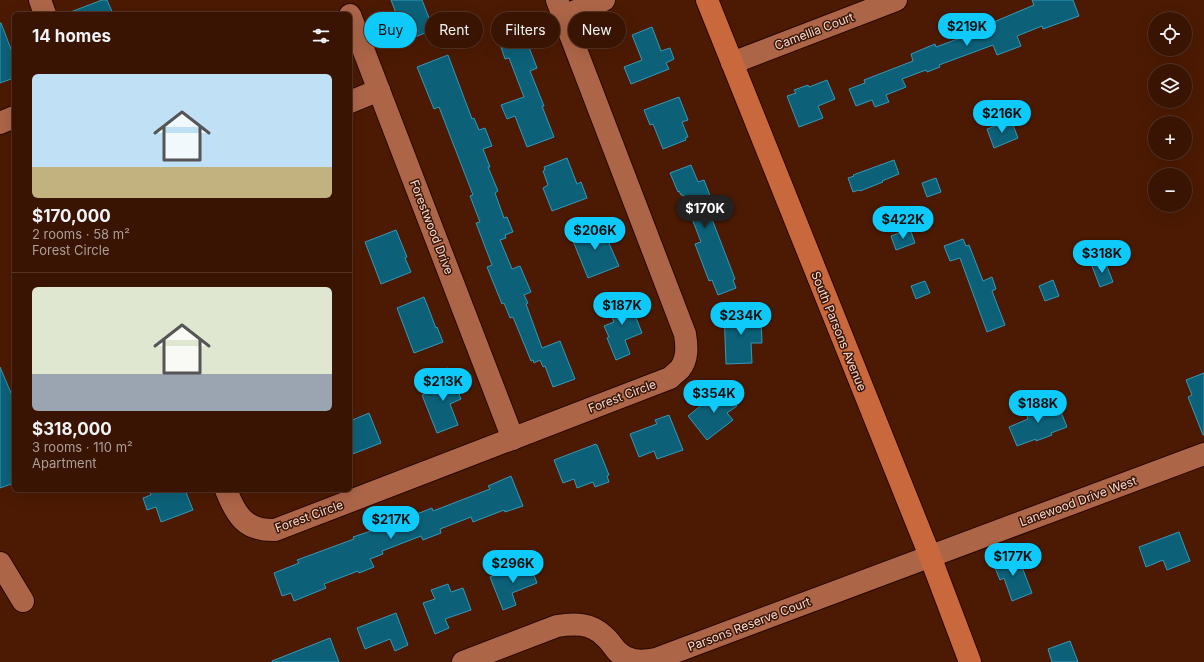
<!DOCTYPE html>
<html lang="en">
<head>
<meta charset="utf-8">
<style>
	body { margin:0; font-family:Inter,sans-serif; background:#442111; color:#f1f3f6; height:100vh; display:flex; flex-direction:column; font-size:15px; white-space:nowrap }
	* { box-sizing:border-box; margin:0 }
	p { font-size:13px; color:#ab9e99 }
	.icon { flex:none; width:22px; height:22px; fill:none; stroke:currentColor; stroke-width:2; stroke-linecap:round; stroke-linejoin:round }
	.map { position:relative; flex:1; overflow:hidden }
	.details { position:absolute; left:12px; top:12px; width:340px; height:480px; display:flex; flex-direction:column; background:#391402; border-radius:6px; box-shadow:0 4px 16px #0002,0 0 0 1px #533324 }
	.details>* { flex:none }
	.top-card { position:absolute; left:364px; top:12px; width:380px; height:36px; display:flex; gap:8px }
	.buttons { position:absolute; left:1148px; top:12px; display:grid; gap:8px }
	.buttons a { display:grid; place-items:center; width:44px; height:44px; border-radius:50%; background:#391402; box-shadow:0 4px 16px #0002,0 0 0 1px #533324; font-size:20px }
	.price { position:absolute; translate:-50% -34px; padding:0 9px; border-radius:14px; background:#0dcafa; color:#111; font-size:13px; line-height:26px; filter:drop-shadow(0 1px 2px #0008) }
	.price::after { content:''; position:absolute; left:50%; top:24px; width:12px; height:9px; margin-left:-6px; background:inherit; clip-path:polygon(0 0,100% 0,50% 100%) }
	.price.active { background:#222; color:#fff }
	ul { padding:0; list-style:none }
	li { display:grid; align-content:center; gap:8px; height:212px; padding:0 20px }
	li+li { border-top:1px solid #533324 }
	li span { display:grid; place-items:center; height:124px; border-radius:6px; color:#555 }
	li>.icon { margin-inline-start:auto }
	span .icon { width:72px; height:72px; fill:#fffc; stroke-width:1 }
	li b { font-size:17px }
	h2 { display:flex; justify-content:space-between; align-items:center; height:48px; padding:0 20px; font-size:17px }
	.tag { padding:0 14px; border-radius:18px; background:#391402; box-shadow:0 4px 16px #0002,0 0 0 1px #533324; font-size:14px; line-height:36px }
	.tag.active { background:#0dcafa; color:#111 }
	.map>svg:first-child { display:block }
	.building { fill:#0c6179; stroke:#3499b9 }
	.lines { fill:none; stroke-linecap:round; stroke-linejoin:round }
	.minor-casing { stroke:#290700; stroke-width:24 }
	.major-casing { stroke:#290700; stroke-width:24 }
	.minor { stroke:#ad6548; stroke-width:22 }
	.major { stroke:#c9673d; stroke-width:22 }
	.labels { text-anchor:middle; dominant-baseline:central; stroke-width:3; stroke-linejoin:round; paint-order:stroke }
	.street-label { font-size:12px; fill:#fad9cc; stroke:#391607 }
</style>
</head>
<body>
<div class="map">
<svg width="1204" height="662" viewBox="0 0 1204 662">
	<rect width="100%" height="100%" fill="#4c1a03"/>
	<g class="building">
		<polygon points="102,0 107,0 113,14 69,14 68,13"/>
		<polygon points="391,0 422,0 429,18 436,15 440,27 405,41 399,26 401,26"/>
		<polygon points="1032,0 1073,0 1079,16 1043,29 1042,26 1017,36 1021,46 997,55 993,45 939,65 940,67 927,72 926,70 902,79 906,87 886,95 889,102 875,107 872,100 856,106 849,89 865,83 864,80 913,61 911,54 935,44 936,47 971,34 970,32 1034,5"/>
		<polygon points="514,17 520,33 523,32 537,68 530,71 544,106 542,106 554,137 527,147 515,116 507,119 501,105 524,97 509,58 505,59 499,41 502,40 496,24"/>
		<polygon points="0,23 1,23 14,57 14,78 0,83"/>
		<polygon points="652,27 661,51 670,48 674,59 666,63 669,69 631,84 624,67 642,60 632,35"/>
		<polygon points="448,55 472,119 474,118 479,130 485,128 492,146 483,149 490,167 488,167 498,191 495,193 504,218 507,217 513,232 505,235 506,238 500,240 512,269 520,266 531,292 524,295 528,303 526,304 542,348 560,341 575,379 553,387 545,366 543,367 540,360 534,363 533,360 531,361 513,317 510,318 504,303 502,304 487,267 492,265 476,223 480,222 470,196 473,195 439,107 434,109 417,67"/>
		<polygon points="827,80 835,99 818,106 823,118 799,127 787,96 796,93 794,90 808,85 809,87"/>
		<polygon points="679,97 688,120 682,122 688,137 685,138 686,140 663,149 653,124 650,125 644,110"/>
		<polygon points="1011,120 1018,138 994,148 987,129"/>
		<polygon points="567,158 577,184 581,182 587,198 552,211 543,188 548,185 543,171 545,170 544,167"/>
		<polygon points="894,160 899,174 882,181 883,182 860,191 859,190 853,192 848,178 854,176 853,175"/>
		<polygon points="691,165 698,182 704,180 716,211 710,214 735,279 733,280 736,288 718,295 712,280 709,281 695,244 701,242 683,195 681,195 679,191 678,192 670,173"/>
		<polygon points="936,178 941,192 927,197 922,183"/>
		<polygon points="601,225 619,266 588,278 571,236"/>
		<polygon points="910,229 915,243 896,250 891,236"/>
		<polygon points="396,230 407,257 405,258 411,272 381,284 365,242"/>
		<polygon points="963,239 966,246 969,245 983,281 992,277 996,289 992,291 1005,325 987,332 960,258 950,261 944,246"/>
		<polygon points="1105,261 1113,282 1100,287 1092,266"/>
		<polygon points="1053,280 1059,296 1045,301 1039,286"/>
		<polygon points="925,281 930,293 916,299 911,286"/>
		<polygon points="627,295 642,333 625,340 630,354 616,360 607,338 609,337 604,326 614,322 606,303"/>
		<polygon points="424,297 436,328 437,327 443,342 414,353 397,308"/>
		<polygon points="750,309 750,319 761,319 762,343 751,343 752,363 726,364 724,310"/>
		<polygon points="0,367 14,400 14,483 0,488"/>
		<polygon points="448,368 461,399 450,404 458,425 437,433 422,395 439,388 434,373"/>
		<polygon points="1204,373 1204,435 1203,435 1188,397 1192,395 1186,380"/>
		<polygon points="722,387 737,406 727,413 733,420 707,440 688,416 709,399 708,397"/>
		<polygon points="1047,402 1050,411 1059,407 1067,427 1051,433 1052,435 1036,441 1036,439 1017,446 1009,427 1028,419 1025,410"/>
		<polygon points="369,413 381,443 350,455 350,421"/>
		<polygon points="669,415 683,450 657,459 654,451 639,457 630,434 657,424 655,420"/>
		<polygon points="596,444 596,445 597,445 609,475 607,476 609,482 595,487 593,482 577,488 574,479 563,483 554,460"/>
		<polygon points="511,476 523,506 505,512 504,510 473,522 471,517 440,529 441,533 423,540 421,536 382,551 383,554 370,559 374,567 359,573 358,571 324,584 326,588 294,601 291,593 282,596 274,573 299,563 297,560 354,539 353,537 374,530 374,531 432,508 433,511 459,501 490,489 488,486"/>
		<polygon points="149,490 185,490 193,510 161,522 156,507 147,510 143,498 151,495"/>
		<polygon points="1179,532 1190,561 1167,570 1163,560 1146,567 1139,547"/>
		<polygon points="1017,554 1032,593 1012,601 1004,578 1000,580 993,563"/>
		<polygon points="529,562 537,583 512,593 516,605 503,610 490,577"/>
		<polygon points="448,584 451,592 463,588 471,610 445,619 449,628 435,634 423,603 435,599 431,590"/>
		<polygon points="396,613 408,645 395,651 390,639 365,649 357,628"/>
		<polygon points="330,638 339,662 272,662 272,661"/>
		<polygon points="1070,641 1078,662 1052,662 1048,649"/>
	</g>
	<g class="lines">
		<g class="minor-casing">
			<g id="minor">
				<polyline points="40,0 45,14"/>
				<polyline points="350,15 513,439"/>
				<polyline points="563,16 604,0"/>
				<polyline points="732,63 896,0"/>
				<polyline points="350,102 379,90"/>
				<polyline points="0,123 14,117"/>
				<path d="M226 490C236 515 245 531 275 530L670 378C673 375 677 372 680 369 688 359 687 346 685 334L557 0"/>
				<polyline points="0,563 23,601"/>
				<path d="M463 662 557 626C574 623 591 623 604 636 609 640 612 645 616 650 627 662 641 662 656 659L1204 454"/>
			</g>
		</g>
		<g class="major-casing">
			<polyline id="major" points="707,0 930,556 970,662"/>
		</g>
		<use href="#minor" class="minor"/>
		<use href="#major" class="major"/>
	</g>
	<g class="labels">
		<g class="street-label">
			<text transform="translate(814 31) rotate(-21)">Camellia Court</text>
			<text transform="translate(432 227) rotate(69)">Forestwood Drive</text>
			<text transform="translate(839 331) rotate(68)">South Parsons Avenue</text>
			<text transform="translate(622 396) rotate(-21)">Forest Circle</text>
			<text transform="translate(1078 501) rotate(-20)">Lanewood Drive West</text>
			<text transform="translate(309 516) rotate(-20)">Forest Circle</text>
			<text transform="translate(749 624) rotate(-21)">Parsons Reserve Court</text>
		</g>
	</g>
</svg>
<div class="buttons">
<a><svg class="icon" aria-label="locate" viewBox="0 0 24 24"><circle cx="12" cy="12" r="6"/><path d="M12 2v4M12 18v4M2 12h4M18 12h4"/></svg></a>
<a><svg class="icon" aria-label="layers" viewBox="0 0 24 24"><path d="M12 4l9 5-9 5-9-5zM3 14l9 5 9-5"/></svg></a>
<a>+</a>
<a>−</a>
</div>
<b class="price" style="left:967px;top:47px">$219K</b>
<b class="price" style="left:1002px;top:134px">$216K</b>
<b class="price active" style="left:705px;top:229px">$170K</b>
<b class="price" style="left:903px;top:240px">$422K</b>
<b class="price" style="left:595px;top:251px">$206K</b>
<b class="price" style="left:1102px;top:274px">$318K</b>
<b class="price" style="left:622px;top:326px">$187K</b>
<b class="price" style="left:741px;top:336px">$234K</b>
<b class="price" style="left:443px;top:402px">$213K</b>
<b class="price" style="left:714px;top:414px">$354K</b>
<b class="price" style="left:1038px;top:424px">$188K</b>
<b class="price" style="left:391px;top:540px">$217K</b>
<b class="price" style="left:1013px;top:577px">$177K</b>
<b class="price" style="left:513px;top:584px">$296K</b>
<div class="top-card">
<a class="tag active">Buy</a>
<a class="tag">Rent</a>
<a class="tag">Filters</a>
<a class="tag">New</a>
</div>
<section class="details">
<h2>14 homes<svg class="icon" aria-label="filters" viewBox="0 0 24 24"><path d="M4 7h16M4 17h16"/><circle cx="9" cy="7" r="2"/><circle cx="15" cy="17" r="2"/></svg></h2>
<ul>
<li><span style="background:linear-gradient(#bfe0f5 75%,#c2b280 0)"><svg class="icon" aria-label="home" viewBox="0 0 24 24"><path d="M3 11l9-7 9 7M6 9v11h12V9"/></svg></span><div><b>$170,000</b><p>2 rooms · 58 m²</p><p>Forest Circle</p></div></li>
<li><span style="background:linear-gradient(#dfe7d0 70%,#9aa5b1 0)"><svg class="icon" aria-label="home" viewBox="0 0 24 24"><path d="M3 11l9-7 9 7M6 9v11h12V9"/></svg></span><div><b>$318,000</b><p>3 rooms · 110 m²</p><p>Apartment</p></div></li>
</ul>
</section>
</div>
</body>
</html>
